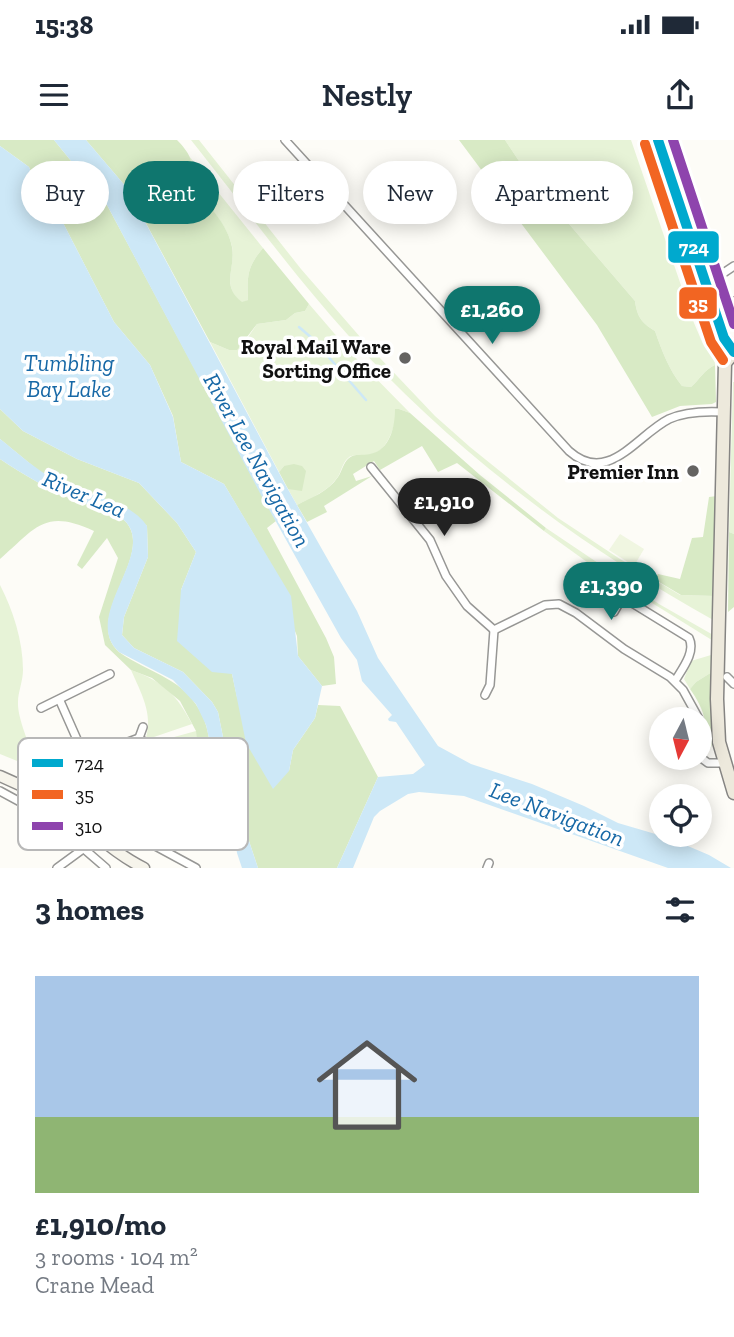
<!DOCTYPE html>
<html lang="en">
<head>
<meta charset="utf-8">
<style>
	body { margin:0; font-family:"Zilla Slab",serif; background:#f2f2f3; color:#1f2937; height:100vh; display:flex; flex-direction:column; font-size:26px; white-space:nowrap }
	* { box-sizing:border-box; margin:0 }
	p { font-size:23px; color:#747a83 }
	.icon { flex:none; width:38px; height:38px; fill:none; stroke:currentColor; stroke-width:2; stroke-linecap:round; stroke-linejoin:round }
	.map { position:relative; height:728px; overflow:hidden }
	.details { display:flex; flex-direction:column; background:#fff; flex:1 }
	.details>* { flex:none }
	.guide { position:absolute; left:21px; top:21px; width:693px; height:63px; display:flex; gap:14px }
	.needle { width:46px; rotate:187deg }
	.fabs { position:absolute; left:649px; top:567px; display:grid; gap:14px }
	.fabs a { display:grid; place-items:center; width:63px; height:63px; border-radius:50%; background:#fff; box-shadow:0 4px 18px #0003; font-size:35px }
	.price { position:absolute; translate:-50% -60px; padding:0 16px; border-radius:24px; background:#0f766e; color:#fff; font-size:23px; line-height:46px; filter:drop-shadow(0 2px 4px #0008) }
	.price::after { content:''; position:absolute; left:50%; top:42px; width:21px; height:16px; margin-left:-10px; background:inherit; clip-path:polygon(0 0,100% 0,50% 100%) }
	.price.current { background:#222; color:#fff }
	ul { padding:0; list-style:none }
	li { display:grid; align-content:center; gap:14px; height:371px; padding:0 35px }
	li+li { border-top:2px solid #e0e1e3 }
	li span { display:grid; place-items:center; height:217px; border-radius:0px; color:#555 }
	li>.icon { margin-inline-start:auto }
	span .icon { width:126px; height:126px; fill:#fffc; stroke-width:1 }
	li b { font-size:30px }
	h2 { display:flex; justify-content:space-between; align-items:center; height:84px; padding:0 35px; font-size:30px }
	.pill { padding:0 24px; border-radius:32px; background:#fff; box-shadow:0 4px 18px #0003; font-size:24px; line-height:63px }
	.pill.current { background:#0f766e; color:#fff }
	.status { display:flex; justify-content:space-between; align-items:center; height:49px; padding:0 35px; background:#fff; direction:ltr }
	.status svg { height:19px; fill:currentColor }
	header { display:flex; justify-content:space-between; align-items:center; height:91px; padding:0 35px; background:#fff; font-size:32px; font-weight:600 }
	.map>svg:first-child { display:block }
	.green { fill:#e7f3d7 }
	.forest { fill:#d8eac5 }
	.pitch { fill:#f0f6e1 }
	.water { fill:#cde8f7 }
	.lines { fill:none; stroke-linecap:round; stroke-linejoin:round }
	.stream { stroke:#cde8f7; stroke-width:2.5 }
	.canal { stroke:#cde8f7; stroke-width:9 }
	.street-casing { stroke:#979795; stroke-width:10 }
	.secondary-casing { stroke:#8e8d8b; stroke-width:13 }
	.primary-casing { stroke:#858482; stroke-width:15 }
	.street { stroke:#fffffe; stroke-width:7 }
	.secondary { stroke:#f6f4eb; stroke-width:10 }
	.primary { stroke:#ede9dc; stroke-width:12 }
	.bus-1-casing { stroke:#fff; stroke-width:16 }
	.bus-2-casing { stroke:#fff; stroke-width:16 }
	.bus-3-casing { stroke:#fff; stroke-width:16 }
	.bus-1 { stroke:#00a9ce; stroke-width:10 }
	.bus-2 { stroke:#f26522; stroke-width:10 }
	.bus-3 { stroke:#8e44ad; stroke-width:10 }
	.poi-dot { fill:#646362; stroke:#fff; stroke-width:2.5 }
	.labels { text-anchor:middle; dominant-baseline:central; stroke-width:7; stroke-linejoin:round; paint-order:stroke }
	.poi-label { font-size:21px; font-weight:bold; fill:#111; stroke:#fff; text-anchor:end }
	.water-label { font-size:23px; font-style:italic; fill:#1768a6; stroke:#fff }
	.key { fill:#fff; stroke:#b8b8b8; stroke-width:2 }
	.key-label { font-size:19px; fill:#111 }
	.line-badge { stroke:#fff; stroke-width:2.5 }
	.badge-label { font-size:19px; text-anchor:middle; font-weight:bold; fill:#fff }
</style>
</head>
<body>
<div class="status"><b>15:38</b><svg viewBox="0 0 49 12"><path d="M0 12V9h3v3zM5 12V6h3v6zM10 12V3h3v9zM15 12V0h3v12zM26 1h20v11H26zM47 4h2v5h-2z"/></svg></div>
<header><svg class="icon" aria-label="menu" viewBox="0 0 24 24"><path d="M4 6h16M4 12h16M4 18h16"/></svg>Nestly<svg class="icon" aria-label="share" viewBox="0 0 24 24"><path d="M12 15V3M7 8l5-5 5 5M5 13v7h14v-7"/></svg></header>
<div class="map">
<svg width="734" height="728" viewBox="0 0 734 728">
	<rect width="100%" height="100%" fill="#fdfcf7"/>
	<g class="green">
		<path d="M191 0H199L301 129 361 198 435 276 470 307 558 378 620 419 680 455 715 456V481C578 405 453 311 348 195 292 133 243 65 191 0Z"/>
		<path d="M505 0H631L694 183 703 204 714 211 715 225C704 230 700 239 691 247L682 246C669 230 662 211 655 191 642 183 637 177 635 161L533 42Z"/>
		<path d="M189 16 263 108C247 127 247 136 248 160L242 163C220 144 236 129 232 106 227 83 208 68 198 48 193 37 191 27 189 16Z"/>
		<path d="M309 164 352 214 410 273 399 269C393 286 390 312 368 315 360 316 353 313 347 319 342 324 341 333 337 338 327 352 312 357 297 365L288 349H294L284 326 279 332 210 202 229 210 244 203 257 184 286 180 295 173 305 171Z"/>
		<polygon points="733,242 734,242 734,394 729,392"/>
		<polygon points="546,388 659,464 715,496 715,502 594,427 544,391"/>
		<path d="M0 445C13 470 23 501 23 530 23 541 18 552 18 562 17 581 35 618 42 635L27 625 0 614Z"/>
		<polygon points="711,515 713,519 712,532 696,542 690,549 684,539 691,521"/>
		<path d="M131 530C164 542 176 554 192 584L154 597 151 601 146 598C153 573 141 553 131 530Z"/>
		<polygon points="196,591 199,634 192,648 156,602"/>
	</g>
	<g class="forest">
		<polygon points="0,0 54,0 107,65 276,381 267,388 326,498 334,517 336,544 322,546 298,516 297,496 257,400 224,344 181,322 173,276 150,225 114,182 57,71 39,51 29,27 0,6"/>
		<path d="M86 0H177C182 5 188 12 190 18 193 29 193 39 199 50 209 68 228 84 232 107 236 129 220 145 242 162L248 160C247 136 247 127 263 108L309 164 305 171 295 173 286 180 257 184 237 210H229L210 202 127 48Z"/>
		<path d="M459 0H505L533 42 635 161C637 177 642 183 655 191 662 211 669 230 682 246L691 247C700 239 704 230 715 225L716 262 712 264 680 266 652 277 597 185Z"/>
		<polygon points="0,269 23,291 77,319 139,343 177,383 196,412 181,450 232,534 237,557 289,631 293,610 315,578 318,565 340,566 378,637 337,728 258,728 249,701 246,662 225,607 218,572 212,562 183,532 134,508 122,495 124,477 148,417 147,386 119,363 95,357 58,342 39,331 0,299"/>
		<path d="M395 269H399L410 273 480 335 546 388 544 391 457 323 438 332 422 306 380 330 374 321 353 334 356 341 372 336 324 366 327 372 307 382 297 365C312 357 328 352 338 337 342 331 343 323 349 318 355 313 363 316 370 314 390 310 395 287 395 269Z"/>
		<path d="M0 319C24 335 49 350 76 360 91 367 114 369 125 381 157 414 81 478 119 512 150 534 186 538 203 577 209 590 209 605 214 619 220 639 228 647 229 670L199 634 196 591 180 561 152 538 131 530 105 505 99 477 118 418 107 398 82 429 77 425 94 391C44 368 36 388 0 419Z"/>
		<polygon points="294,324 302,326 306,331 302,351 288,349 279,332 284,326"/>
		<polygon points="717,356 715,456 681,455 654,439 658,434 680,439 692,398 703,397 709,357"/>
		<polygon points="729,392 734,394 734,467 728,472"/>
		<path d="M712 532V605L708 612C704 602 707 592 705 582 703 569 697 559 690 549L696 542Z"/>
	</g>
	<polygon class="pitch" points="620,394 644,409 634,426 609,410"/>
	<g class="water">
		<polygon points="54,0 86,0 127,48 285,344 357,471 378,518 438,606 471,624 532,644 584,666 618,683 669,698 709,715 731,728 668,728 464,656 419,652 408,654 380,671 374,677 353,728 337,728 378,637 413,634 425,625 396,582 389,581 388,579 392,575 362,541 357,520 341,498 261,355 107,65"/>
		<polygon points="0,6 29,27 39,51 57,71 114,182 150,225 173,277 181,322 224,344 291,456 298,516 322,546 315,578 293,610 289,631 273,649 246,603 232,534 212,532 177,501 181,450 196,412 177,383 139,343 77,319 23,291 0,269"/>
		<path d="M0 299C18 313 36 330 57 341 86 356 129 359 147 386L148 417 124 477 122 495 134 508 183 532 212 562 218 572 225 607 246 662 249 701 258 728H242L237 713 228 651 213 616 206 585 196 564 173 540 119 512C80 477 157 414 125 381 114 369 91 367 76 360 49 350 24 335 0 319Z"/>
	</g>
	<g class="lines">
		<polyline class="stream" points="299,187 313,199 366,260"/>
		<polyline class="canal" points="643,0 673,80 704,179 711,192"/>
		<g class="street-casing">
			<g id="street">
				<path d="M285 0 569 311C608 346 637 295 669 279 686 271 706 271 724 272"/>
				<polyline points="707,144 734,126"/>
				<polyline points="733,161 734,162"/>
				<polyline points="371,327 430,400 446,436 467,466 494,490"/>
				<path d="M590 437 689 498C696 512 682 529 675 541"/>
				<polyline points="614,472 622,458"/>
				<polyline points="494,490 545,465 559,464 576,473 624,509 670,537 683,550 699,579"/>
				<polyline points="727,537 734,544"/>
				<polyline points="485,555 490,545 494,490"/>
				<polyline points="60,561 87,622 95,631"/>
				<polyline points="41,568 110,534"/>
				<polyline points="700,581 700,594"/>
				<polyline points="143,587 139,598 146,603"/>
				<polyline points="700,617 708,623 723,623"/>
				<polyline points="89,643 158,684"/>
				<polyline points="181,645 148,702 196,728"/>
				<polyline points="0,651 46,676 106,728"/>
				<polyline points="69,674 95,631 107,625 120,605 139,598"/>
				<polyline points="57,728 83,709"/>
				<polyline points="487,728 489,723"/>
			</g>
		</g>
		<g class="secondary-casing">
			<path id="secondary" d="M0 636C24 646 46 658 68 673 93 691 115 714 144 728"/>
		</g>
		<g class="primary-casing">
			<g id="primary">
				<polyline points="658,0 724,198 734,212"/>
				<polyline points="734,212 725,223 717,559 719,602 734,653"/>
			</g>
		</g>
		<use href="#street" class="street"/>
		<use href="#secondary" class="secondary"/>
		<use href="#primary" class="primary"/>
		<g class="bus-1-casing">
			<polyline id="bus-1" points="658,0 724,198 734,212"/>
		</g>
		<g class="bus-2-casing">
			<polyline id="bus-2" points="645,4 711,202 723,220"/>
		</g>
		<g class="bus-3-casing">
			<polyline id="bus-3" points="673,0 734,184"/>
		</g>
		<use href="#bus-1" class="bus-1"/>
		<use href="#bus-2" class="bus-2"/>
		<use href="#bus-3" class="bus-3"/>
	</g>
	<g class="poi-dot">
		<circle cx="405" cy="218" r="7"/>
		<circle cx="693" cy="331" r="7"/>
	</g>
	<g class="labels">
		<g class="poi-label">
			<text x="391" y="206">Royal Mail Ware<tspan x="391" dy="24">Sorting Office</tspan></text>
			<text x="679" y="331">Premier Inn</text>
		</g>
		<g class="water-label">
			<text x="69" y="223">Tumbling<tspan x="69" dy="26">Bay Lake</tspan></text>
			<text transform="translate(257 320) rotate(61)">River Lee Navigation</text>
			<text transform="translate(84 354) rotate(23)">River Lea</text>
			<text transform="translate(557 674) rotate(21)">Lee Navigation</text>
		</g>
	</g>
	<rect x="18" y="598" width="230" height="112" rx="10" class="key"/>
	<rect x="32" y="619" width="31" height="8" fill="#00a9ce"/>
	<rect x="32" y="650" width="31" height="9" fill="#f26522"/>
	<rect x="32" y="682" width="31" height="8" fill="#8e44ad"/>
	<g class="key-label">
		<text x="75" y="630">724</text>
		<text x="75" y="661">35</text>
		<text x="75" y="693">310</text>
	</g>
	<g class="line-badge">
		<rect x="667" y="90" width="53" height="34" rx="7" fill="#00a9ce"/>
		<rect x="678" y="146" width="40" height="34" rx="7" fill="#f26522"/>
	</g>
	<g class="badge-label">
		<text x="694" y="114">724</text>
		<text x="698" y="170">35</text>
	</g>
</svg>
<div class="fabs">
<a><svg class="needle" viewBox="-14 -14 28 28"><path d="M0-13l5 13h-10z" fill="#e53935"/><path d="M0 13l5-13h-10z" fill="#747a83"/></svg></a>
<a><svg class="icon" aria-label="locate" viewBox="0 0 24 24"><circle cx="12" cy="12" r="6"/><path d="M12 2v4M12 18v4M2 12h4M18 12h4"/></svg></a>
</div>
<b class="price" style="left:492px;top:206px">£1,260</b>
<b class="price current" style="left:444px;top:398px">£1,910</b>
<b class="price" style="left:611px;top:482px">£1,390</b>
<div class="guide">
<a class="pill">Buy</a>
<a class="pill current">Rent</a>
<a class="pill">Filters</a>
<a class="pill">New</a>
<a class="pill">Apartment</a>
</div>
</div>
<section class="details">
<h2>3 homes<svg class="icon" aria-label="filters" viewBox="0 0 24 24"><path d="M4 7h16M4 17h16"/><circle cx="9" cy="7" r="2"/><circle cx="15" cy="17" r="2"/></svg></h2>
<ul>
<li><span style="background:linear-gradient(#a9c7e8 65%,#8fb573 0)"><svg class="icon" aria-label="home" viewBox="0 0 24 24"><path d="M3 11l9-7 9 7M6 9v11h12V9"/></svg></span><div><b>£1,910/mo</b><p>3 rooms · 104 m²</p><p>Crane Mead</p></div></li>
</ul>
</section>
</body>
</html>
